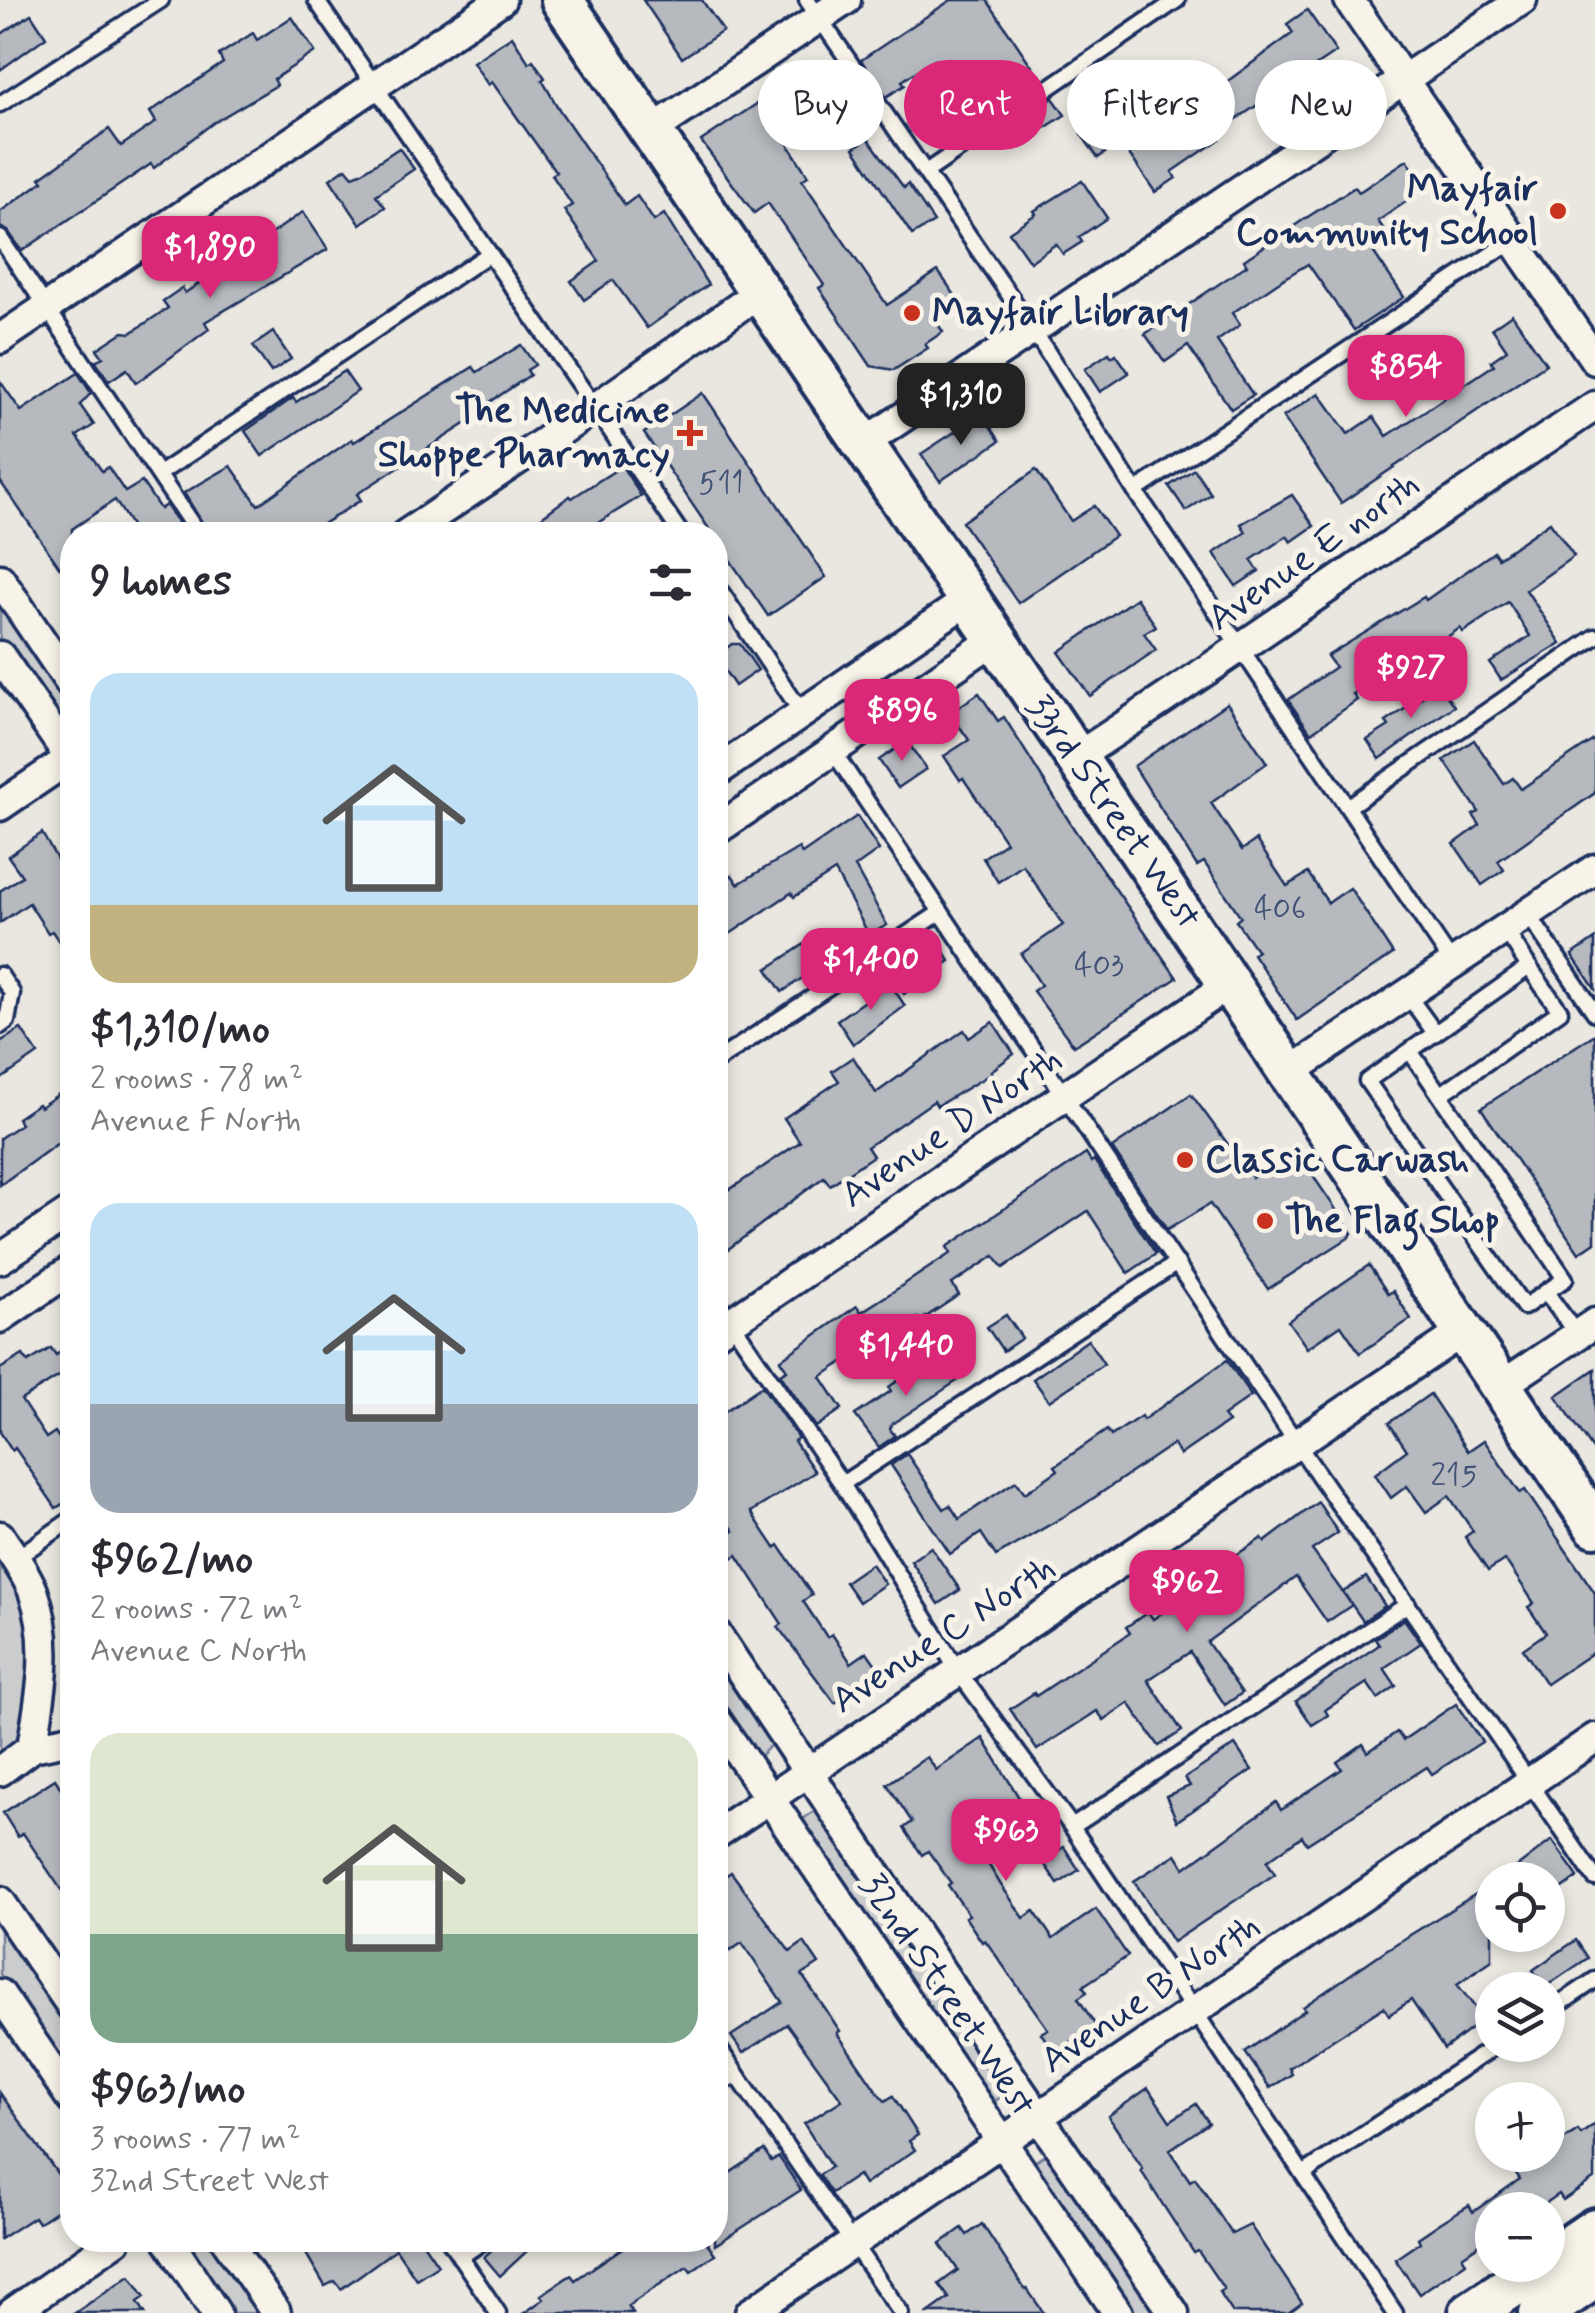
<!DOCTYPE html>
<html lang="en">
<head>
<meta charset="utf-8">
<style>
	body { margin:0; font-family:Mynerve,sans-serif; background:#f7f7f7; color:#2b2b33; height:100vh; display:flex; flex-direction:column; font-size:38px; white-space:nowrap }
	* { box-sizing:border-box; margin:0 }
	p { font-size:32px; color:#7c7c81 }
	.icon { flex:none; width:55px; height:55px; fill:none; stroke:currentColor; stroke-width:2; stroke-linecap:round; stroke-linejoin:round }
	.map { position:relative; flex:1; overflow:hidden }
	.side { position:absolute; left:60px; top:522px; width:668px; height:1730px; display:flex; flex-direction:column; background:#fff; border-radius:40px; box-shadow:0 5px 15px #0003 }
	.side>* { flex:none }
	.banner { position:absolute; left:758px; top:60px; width:688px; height:90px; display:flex; gap:20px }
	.buttons { position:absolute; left:1475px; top:1862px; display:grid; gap:20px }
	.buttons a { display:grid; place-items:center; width:90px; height:90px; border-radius:50%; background:#fff; box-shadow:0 5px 15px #0003; font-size:50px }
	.price { position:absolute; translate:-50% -85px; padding:0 22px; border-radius:20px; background:#db2777; color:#fff; font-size:32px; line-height:65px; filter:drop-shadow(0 2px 5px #0008) }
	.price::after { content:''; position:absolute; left:50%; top:60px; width:30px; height:22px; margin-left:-15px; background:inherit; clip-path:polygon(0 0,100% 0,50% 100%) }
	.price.active { background:#222; color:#fff }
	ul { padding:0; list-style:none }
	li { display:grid; align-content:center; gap:20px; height:530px; padding:0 30px }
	li span { display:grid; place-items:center; height:310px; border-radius:30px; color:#555 }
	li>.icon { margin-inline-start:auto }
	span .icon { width:180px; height:180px; fill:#fffc; stroke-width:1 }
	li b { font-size:42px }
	h2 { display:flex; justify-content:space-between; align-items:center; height:120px; padding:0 30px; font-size:42px }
	.chip { padding:0 35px; border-radius:45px; background:#fff; box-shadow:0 5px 15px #0003; font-size:35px; line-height:90px }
	.chip.active { background:#db2777; color:#fff }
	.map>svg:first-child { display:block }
	.green { fill:#cbcccd; stroke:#737e96; stroke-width:2.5 }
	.building { fill:#b6babf; stroke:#1b2f5e; stroke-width:2.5 }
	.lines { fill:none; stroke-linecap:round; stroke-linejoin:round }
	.lane-casing { stroke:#1b2f5e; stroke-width:21 }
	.street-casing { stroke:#1b2f5e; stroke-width:35 }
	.secondary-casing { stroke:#1b2f5e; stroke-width:48 }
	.primary-casing { stroke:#1b2f5e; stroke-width:50 }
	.lane { stroke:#f7f3e8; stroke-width:14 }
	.street { stroke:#f7f3e8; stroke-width:28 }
	.secondary { stroke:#f7f3e8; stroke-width:40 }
	.primary { stroke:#f7f3e8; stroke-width:42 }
	.poi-dot { fill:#c8321e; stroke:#f7f3e8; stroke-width:4 }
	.labels { text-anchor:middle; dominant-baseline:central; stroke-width:10; stroke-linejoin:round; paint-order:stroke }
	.number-label { font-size:32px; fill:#425276 }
	.poi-label { font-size:38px; font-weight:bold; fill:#1b2f5e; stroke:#f7f3e8; text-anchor:start }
	.street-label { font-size:38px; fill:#1b2f5e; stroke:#f7f3e8 }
</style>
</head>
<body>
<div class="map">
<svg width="1595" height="2313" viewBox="0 0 1595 2313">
	<rect width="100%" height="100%" fill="#eae7e0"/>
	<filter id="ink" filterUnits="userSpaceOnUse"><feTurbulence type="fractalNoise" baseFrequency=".01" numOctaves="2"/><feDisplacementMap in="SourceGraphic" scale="20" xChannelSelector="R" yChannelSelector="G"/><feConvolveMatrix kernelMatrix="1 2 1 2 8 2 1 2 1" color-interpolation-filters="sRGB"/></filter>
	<g filter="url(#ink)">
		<g class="green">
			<polygon points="0,601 71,705 71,709 54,720 0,644"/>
			<polygon points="0,1536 33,1591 32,1747 0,1771"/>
			<polygon points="715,1655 773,1743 759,1757 752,1756 715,1701"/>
			<polygon points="815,1811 820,1811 1007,2093 992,2103 800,1821"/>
			<polygon points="0,1920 72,2028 72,2082 0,1974"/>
			<polygon points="1047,2153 1161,2313 1129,2313 1033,2163"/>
			<polygon points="183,2240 215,2240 264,2313 228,2313"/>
		</g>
		<g class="building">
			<polygon points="643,0 702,0 723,31 682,58"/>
			<polygon points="951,0 987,0 1041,80 1017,97 1012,89 990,105 985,97 968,108 935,59 902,81 905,85 886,97 861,60"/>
			<polygon points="1307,10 1336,52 1216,133 1220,139 1172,172 1176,178 1155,192 1125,148 1146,134 1149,139 1293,33 1287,24"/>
			<polygon points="31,14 46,37 0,70 0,35"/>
			<polygon points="292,17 315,52 274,79 277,85 213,123 154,168 151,164 22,251 8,231 0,227 0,212 43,181 40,178 109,129 121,146 156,122 150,112 223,63 219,55 253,33 257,40"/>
			<polygon points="512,36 529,63 533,60 545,78 542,80 560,111 625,205 637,196 654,221 664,214 708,285 647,328 613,280 584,300 571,281 599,261 564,210 572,205 552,175 556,172 492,82 488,85 473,62"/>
			<polygon points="1053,98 1065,115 1040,131 1029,114"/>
			<polygon points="761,101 808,176 802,180 887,305 938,271 961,304 936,321 943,332 925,344 928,348 894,370 871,366 819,288 824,285 768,203 754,213 701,141"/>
			<polygon points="1102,119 1119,143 1098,158 1081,134"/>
			<polygon points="868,138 904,188 908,184 934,222 912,235 854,148"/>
			<polygon points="399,148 414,169 376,195 385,207 360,224 330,179 346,168 353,176 361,173"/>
			<polygon points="1407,160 1426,188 1378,221 1392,241 1374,253 1404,297 1354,330 1308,264 1283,279 1232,313 1240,325 1217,341 1253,395 1231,409 1188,346 1165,362 1145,334 1247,265 1244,260 1306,218 1355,187 1359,192"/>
			<polygon points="1082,181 1107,218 1079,237 1082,242 1063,254 1056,244 1030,262 1009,232 1036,214 1034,211"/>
			<polygon points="303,212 328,249 205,322 209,329 136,383 127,369 109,381 95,361 103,357 97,349 123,332 131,333 168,308 163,301 182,288 185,293"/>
			<polygon points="1512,314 1546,364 1341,503 1283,417 1319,393 1348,434 1374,417 1387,436 1494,365 1491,361 1507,350 1492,328"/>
			<polygon points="273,332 291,359 271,372 253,346"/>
			<polygon points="521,345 535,365 527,370 530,375 474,413 476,417 357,494 361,500 305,535 210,535 184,493 231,466 258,505 352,439 354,442 473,367 477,372"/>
			<polygon points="1109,353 1112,357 1116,354 1129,373 1100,392 1085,369"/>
			<polygon points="344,371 358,391 262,456 245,431 293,398 296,402"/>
			<polygon points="78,373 91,393 80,405 94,425 77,436 102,471 108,467 125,492 142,482 160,509 166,505 186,535 137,535 115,500 72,529 72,559 60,568 0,481 0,381 21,411"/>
			<polygon points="703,393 826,577 768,616 644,433"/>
			<polygon points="982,414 1000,441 940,481 921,454"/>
			<polygon points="622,466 641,496 591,527 597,535 517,535 570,496 572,498"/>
			<polygon points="1194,469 1211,494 1186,511 1169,486"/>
			<polygon points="1036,470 1071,521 1094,506 1115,536 1018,603 962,522"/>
			<polygon points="1292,495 1314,526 1291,542 1287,536 1251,560 1259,571 1236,586 1214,553 1246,532 1241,524"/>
			<polygon points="1550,522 1574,556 1526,590 1561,643 1501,680 1490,663 1530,636 1508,602 1463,632 1460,628 1407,666 1402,659 1353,694 1357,700 1311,733 1288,700 1335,667 1327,656 1424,597 1426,600 1494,552 1498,558"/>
			<polygon points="1136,598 1156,626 1144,633 1156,650 1090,696 1059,652"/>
			<polygon points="732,644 740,644 758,670 735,686 715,656"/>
			<polygon points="1439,685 1454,706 1380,759 1367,740 1389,726 1386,722"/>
			<polygon points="979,693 998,721 1004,717 1074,829 1177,978 1074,1046 1033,991 1041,985 1021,954 1063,925 1023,865 998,882 983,858 1006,842 963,778 960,780 944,756 969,740 950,713"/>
			<polygon points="1227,703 1267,763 1211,803 1242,850 1256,840 1287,886 1308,873 1328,903 1350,888 1393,954 1297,1020 1253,954 1257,951 1236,921 1241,917 1204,862 1197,866 1134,766"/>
			<polygon points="1595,739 1595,793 1498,861 1504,870 1482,885 1454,844 1480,825 1473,815 1479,812 1444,760 1474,740 1504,784 1513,778 1521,789"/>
			<polygon points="907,741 926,769 898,788 879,760"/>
			<polygon points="857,816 879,850 855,867 887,925 869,935 835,871 794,897 791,893 715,944 715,887 732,875 738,884 799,848 802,854"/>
			<polygon points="42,833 72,886 72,961 52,931 48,933 29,903 0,923 0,891 22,876 8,856"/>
			<polygon points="815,937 830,959 782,992 767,969"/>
			<polygon points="1595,939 1595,989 1572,955"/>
			<polygon points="939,944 950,961 904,994 891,977"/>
			<polygon points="890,983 905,1006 853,1044 837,1020"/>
			<polygon points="993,1022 1014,1054 991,1071 992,1073 937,1106 934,1101 867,1147 873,1156 830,1185 824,1177 715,1259 715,1170 729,1190 800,1142 784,1118 839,1081 832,1071 853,1057 876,1093 964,1030 969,1038"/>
			<polygon points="21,1029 38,1054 0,1080 0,1042"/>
			<polygon points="1595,1034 1595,1242 1579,1253 1481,1108"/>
			<polygon points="72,1085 72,1133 0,1185 0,1138 21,1124 17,1118 38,1104 40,1107"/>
			<polygon points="1191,1094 1252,1177 1294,1148 1352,1233 1350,1237 1268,1289 1210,1204 1167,1230 1112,1148"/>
			<polygon points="1086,1154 1091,1162 1094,1160 1156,1254 1128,1273 1088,1211 1003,1268 994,1256 952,1284 959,1295 920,1321 918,1318 895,1333 892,1329 821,1377 842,1409 816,1427 780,1374 787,1370 780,1360 857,1306 861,1312 894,1291 951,1253 947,1247"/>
			<polygon points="1369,1265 1388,1294 1393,1291 1411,1319 1360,1353 1341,1325 1307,1348 1288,1321"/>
			<polygon points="1006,1315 1022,1338 1003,1351 987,1327"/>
			<polygon points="1088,1340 1104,1364 1049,1401 1033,1379"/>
			<polygon points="72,1344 72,1368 21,1400 46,1438 55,1432 70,1454 65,1457 72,1469 72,1498 56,1508 15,1448 12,1451 0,1432 0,1369 23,1355 28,1362 51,1348 56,1355"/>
			<polygon points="944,1356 960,1379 892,1424 890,1429 895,1436 879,1447 855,1415 891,1391 889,1387 907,1374 911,1379"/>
			<polygon points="1227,1360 1251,1396 1223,1416 1228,1422 1180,1455 1173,1444 1082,1506 996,1556 981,1533 950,1554 891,1465 907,1454 944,1509 950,1505 959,1519 1016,1481 1025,1493 1058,1470 1055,1466 1107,1430 1111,1436 1141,1416 1143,1420"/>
			<polygon points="1595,1369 1595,1452 1556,1396"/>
			<polygon points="762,1386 798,1438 794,1441 815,1472 751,1512 775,1548 779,1545 812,1595 803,1601 827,1637 832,1634 851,1663 867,1652 881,1672 835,1703 778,1627 782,1624 737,1555 732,1558 720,1540 734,1531 715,1503 715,1418"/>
			<polygon points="1430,1394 1468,1451 1484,1440 1520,1493 1525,1490 1595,1593 1595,1651 1546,1684 1523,1649 1546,1633 1528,1607 1534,1603 1508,1564 1504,1560 1488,1571 1465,1537 1473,1531 1449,1496 1426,1512 1407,1486 1391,1498 1375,1474 1407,1450 1389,1423"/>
			<polygon points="1318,1502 1338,1533 1312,1550 1352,1605 1327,1622 1296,1577 1207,1642 1242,1693 1225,1705 1190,1652 1148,1680 1182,1731 1159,1746 1129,1703 1104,1720 1097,1711 1037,1750 1010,1709 1034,1693 1036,1696 1130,1633 1126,1627 1148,1612 1153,1619 1186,1596 1181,1589 1211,1568 1208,1563 1228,1550 1233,1557 1262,1538 1265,1542"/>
			<polygon points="931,1547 960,1590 939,1604 911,1561"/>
			<polygon points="871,1564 885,1584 859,1602 845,1582"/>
			<polygon points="1366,1577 1385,1606 1363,1621 1343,1592"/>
			<polygon points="1404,1619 1421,1643 1384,1668 1396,1686 1378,1699 1367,1683 1325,1710 1328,1715 1312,1725 1296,1701 1379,1645 1375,1639"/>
			<polygon points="1456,1704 1482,1742 1432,1774 1427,1767 1307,1844 1302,1836 1267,1861 1275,1874 1173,1942 1134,1881 1176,1854 1185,1868 1276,1802 1281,1810 1342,1769 1337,1762 1363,1744 1368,1752 1397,1732 1403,1740"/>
			<polygon points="983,1738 1021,1801 1025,1799 1059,1850 1064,1847 1079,1870 1058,1884 1022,1831 984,1857 1001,1885 1024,1918 1034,1911 1053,1939 1096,1909 1128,1956 1083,1986 1087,1992 1078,1998 1096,2026 1054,2053 1041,2033 1048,2029 985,1940 982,1942 965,1917 969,1915 948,1885 951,1883 928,1851 922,1855 904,1828 912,1822 887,1784 927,1757 936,1770"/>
			<polygon points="1235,1745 1252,1770 1177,1821 1166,1796 1190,1786 1185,1778"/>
			<polygon points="55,1779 62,1790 72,1783 72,1906 23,1833 18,1837 3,1813"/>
			<polygon points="1552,1840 1578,1877 1548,1899 1548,1880 1500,1880"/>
			<polygon points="731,1872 790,1952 804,1942 819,1964 802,1975 840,2031 837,2033 878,2093 885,2101 893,2096 918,2135 909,2141 915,2150 864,2185 858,2175 831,2193 819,2175 831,2167 804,2124 842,2100 787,2024 743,2053 731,2036 782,2002 742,1943 730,1951 715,1930 715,1883"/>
			<polygon points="1492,1884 1492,1960 1457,1984 1484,2019 1444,2049 1411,2000 1389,2015 1384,2007 1289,2068 1292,2074 1270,2088 1245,2052 1305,2010 1303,2007 1386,1950"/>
			<polygon points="1576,1940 1588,1958 1545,1987 1533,1970"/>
			<polygon points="1148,2088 1170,2121 1196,2104 1209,2123 1169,2150 1190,2181 1195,2178 1232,2234 1250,2225 1302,2303 1288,2313 1233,2313 1219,2292 1224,2289 1198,2251 1194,2253 1141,2171 1143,2169 1108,2116"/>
			<polygon points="0,2093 72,2194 72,2200 38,2223 34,2217 0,2239"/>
			<polygon points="1595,2124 1595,2178 1563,2200 1559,2194 1536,2210 1492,2210 1492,2236 1462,2256 1466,2262 1419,2294 1395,2259 1420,2242 1418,2238 1440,2223 1469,2205 1473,2212 1520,2179 1515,2172 1540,2155 1548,2155 1548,2150 1578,2130 1581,2134"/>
			<polygon points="764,2150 771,2161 779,2157 801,2190 715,2245 715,2183"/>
			<polygon points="982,2224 1025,2290 1027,2289 1044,2313 928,2313 949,2298 939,2284 958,2270 940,2244 962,2228 967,2235"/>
			<polygon points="298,2240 421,2240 438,2265 416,2279 396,2249 341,2289 335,2281 325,2286"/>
			<polygon points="502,2240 539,2240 500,2276 484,2257"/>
			<polygon points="634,2240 705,2240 715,2254 691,2271 687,2266 628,2306 633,2313 524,2313 544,2299 541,2295 571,2275 575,2280"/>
			<polygon points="130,2275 145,2297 138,2302 145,2313 75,2313"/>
		</g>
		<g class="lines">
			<g class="lane-casing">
				<g id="lane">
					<polyline points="316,0 682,535"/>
					<polyline points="807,0 1032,328 1135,491 1453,964"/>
					<polyline points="0,104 161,0"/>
					<polyline points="926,172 1177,0"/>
					<polyline points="0,238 199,535"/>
					<polyline points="159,474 489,254"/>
					<polyline points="1135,491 1513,240"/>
					<polyline points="715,583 802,713"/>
					<polyline points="833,751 1298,1445 1595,1878"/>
					<polyline points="1349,806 1595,637"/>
					<polyline points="1528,914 1595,1013"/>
					<polyline points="1505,929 1529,967"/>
					<polyline points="0,975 12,993 7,1021 0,1026"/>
					<polyline points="1407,994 1435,1033"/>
					<polyline points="1410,1051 1565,1279 1524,1307 1367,1081 1529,967 1560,1011 1440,1095"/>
					<polyline points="715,1062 941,912"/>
					<polyline points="1546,1292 1577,1335"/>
					<polyline points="715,1298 842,1484 958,1671 1072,1827 1395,2313"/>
					<polyline points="842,1484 1177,1263"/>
					<polyline points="15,1559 72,1519"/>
					<polyline points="1072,1827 1408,1604"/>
					<polyline points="1548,2012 1595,1980"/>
					<polyline points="715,2043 901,2313"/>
					<polyline points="715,2087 736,2074"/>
					<polyline points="1303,2174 1497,2045"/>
					<polyline points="449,2240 498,2313"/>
					<polyline points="460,2257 485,2240"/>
				</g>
			</g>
			<g class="street-casing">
				<g id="street">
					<polyline points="1349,0 1595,360"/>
					<polyline points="651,131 846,0"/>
					<polyline points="0,339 501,0"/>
					<polyline points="863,444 1522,0"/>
					<polyline points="405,535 595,408 760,292"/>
					<polyline points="0,579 72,686"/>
					<polyline points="0,656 72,761"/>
					<path d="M1075 758C1250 644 1420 522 1595 406"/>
					<polyline points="715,773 968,600"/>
					<polyline points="0,806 72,757"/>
					<polyline points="715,831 994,640"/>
					<polyline points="1290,1072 1595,869"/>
					<polyline points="0,1259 72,1211"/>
					<polyline points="0,1318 72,1269"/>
					<polyline points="715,1333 1230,984"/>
					<polyline points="1501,1386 1595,1323"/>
					<path d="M0 1536C11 1553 25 1571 33 1591 52 1641 41 1696 32 1747"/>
					<polyline points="715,1632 1020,2090 1174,2313"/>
					<polyline points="715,1718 1118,2313"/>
					<polyline points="0,1771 32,1747 72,1739"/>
					<polyline points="715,1835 1464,1331"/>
					<polyline points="0,1901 72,2007"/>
					<polyline points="0,1994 72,2100"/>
					<polyline points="168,2240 216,2313"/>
					<polyline points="226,2240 276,2313"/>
					<polyline points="12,2313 116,2240"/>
					<polyline points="750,2313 1595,1738"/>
				</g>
			</g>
			<g class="secondary-casing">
				<path id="secondary" d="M562 0C907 508 1253 1016 1595 1526"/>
			</g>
			<g class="primary-casing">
				<g id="primary">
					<polyline points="1548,2262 1595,2230"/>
					<polyline points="1471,2313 1543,2265"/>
					<polyline points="1541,2313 1595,2276"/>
				</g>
			</g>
			<use href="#lane" class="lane"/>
			<use href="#street" class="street"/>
			<use href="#secondary" class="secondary"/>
			<use href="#primary" class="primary"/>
		</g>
	</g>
	<g class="poi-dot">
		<circle cx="1558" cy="211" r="10"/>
		<circle cx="912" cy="313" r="10"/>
		<path d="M685 418h10v10h10v10h-10v10h-10v-10h-10v-10h10z"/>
		<circle cx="1185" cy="1160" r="10"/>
		<circle cx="1265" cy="1221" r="10"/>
	</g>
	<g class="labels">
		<g class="number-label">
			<text x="721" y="484">511</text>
			<text x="1280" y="909">406</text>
			<text x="1099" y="966">403</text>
			<text x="1454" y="1476">215</text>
		</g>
		<g class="poi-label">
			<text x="1538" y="189" text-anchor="end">Mayfair<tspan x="1538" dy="44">Community School</tspan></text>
			<text x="932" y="313">Mayfair Library</text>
			<text x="670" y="411" text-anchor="end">The Medicine<tspan x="670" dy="44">Shoppe Pharmacy</tspan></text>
			<text x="1205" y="1160">Classic Carwash</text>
			<text x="1285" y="1221">The Flag Shop</text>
		</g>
		<g class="street-label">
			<text transform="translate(1314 552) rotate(-35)">Avenue E north</text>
			<text transform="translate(1113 812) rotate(55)">33rd Street West</text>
			<text transform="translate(952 1128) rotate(-34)">Avenue D North</text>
			<text transform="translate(944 1635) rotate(-33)">Avenue C North</text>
			<text transform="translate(1151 1994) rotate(-34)">Avenue B North</text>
			<text transform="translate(947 1995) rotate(56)">32nd Street West</text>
		</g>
	</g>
</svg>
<div class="buttons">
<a><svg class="icon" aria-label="locate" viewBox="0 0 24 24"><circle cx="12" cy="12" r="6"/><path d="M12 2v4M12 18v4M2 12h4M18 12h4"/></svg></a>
<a><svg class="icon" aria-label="layers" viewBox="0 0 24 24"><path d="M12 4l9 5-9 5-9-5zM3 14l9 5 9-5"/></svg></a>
<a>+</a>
<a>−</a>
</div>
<b class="price" style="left:210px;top:301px">$1,890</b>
<b class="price" style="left:1406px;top:420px">$854</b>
<b class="price active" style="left:961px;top:448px">$1,310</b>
<b class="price" style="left:1411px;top:721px">$927</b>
<b class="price" style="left:902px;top:764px">$896</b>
<b class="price" style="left:871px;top:1013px">$1,400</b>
<b class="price" style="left:906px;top:1399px">$1,440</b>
<b class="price" style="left:1187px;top:1635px">$962</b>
<b class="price" style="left:1006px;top:1884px">$963</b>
<div class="banner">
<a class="chip">Buy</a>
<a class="chip active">Rent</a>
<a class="chip">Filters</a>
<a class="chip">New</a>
</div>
<section class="side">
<h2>9 homes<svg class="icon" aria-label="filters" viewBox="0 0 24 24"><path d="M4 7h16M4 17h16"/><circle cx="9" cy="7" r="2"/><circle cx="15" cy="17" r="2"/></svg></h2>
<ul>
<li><span style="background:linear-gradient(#bfe0f5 75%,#c2b280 0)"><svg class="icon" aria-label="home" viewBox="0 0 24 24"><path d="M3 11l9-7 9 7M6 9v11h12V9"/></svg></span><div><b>$1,310/mo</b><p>2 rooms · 78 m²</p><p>Avenue F North</p></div></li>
<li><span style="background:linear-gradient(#bfe0f5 65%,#9aa5b1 0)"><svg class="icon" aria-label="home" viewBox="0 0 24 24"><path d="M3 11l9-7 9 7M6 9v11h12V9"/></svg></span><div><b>$962/mo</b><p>2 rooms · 72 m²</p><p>Avenue C North</p></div></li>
<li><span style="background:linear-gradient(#dfe7d0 65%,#7fa58c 0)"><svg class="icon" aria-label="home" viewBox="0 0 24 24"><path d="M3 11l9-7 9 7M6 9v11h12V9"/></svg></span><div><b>$963/mo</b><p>3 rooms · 77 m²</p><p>32nd Street West</p></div></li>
</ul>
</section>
</div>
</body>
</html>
